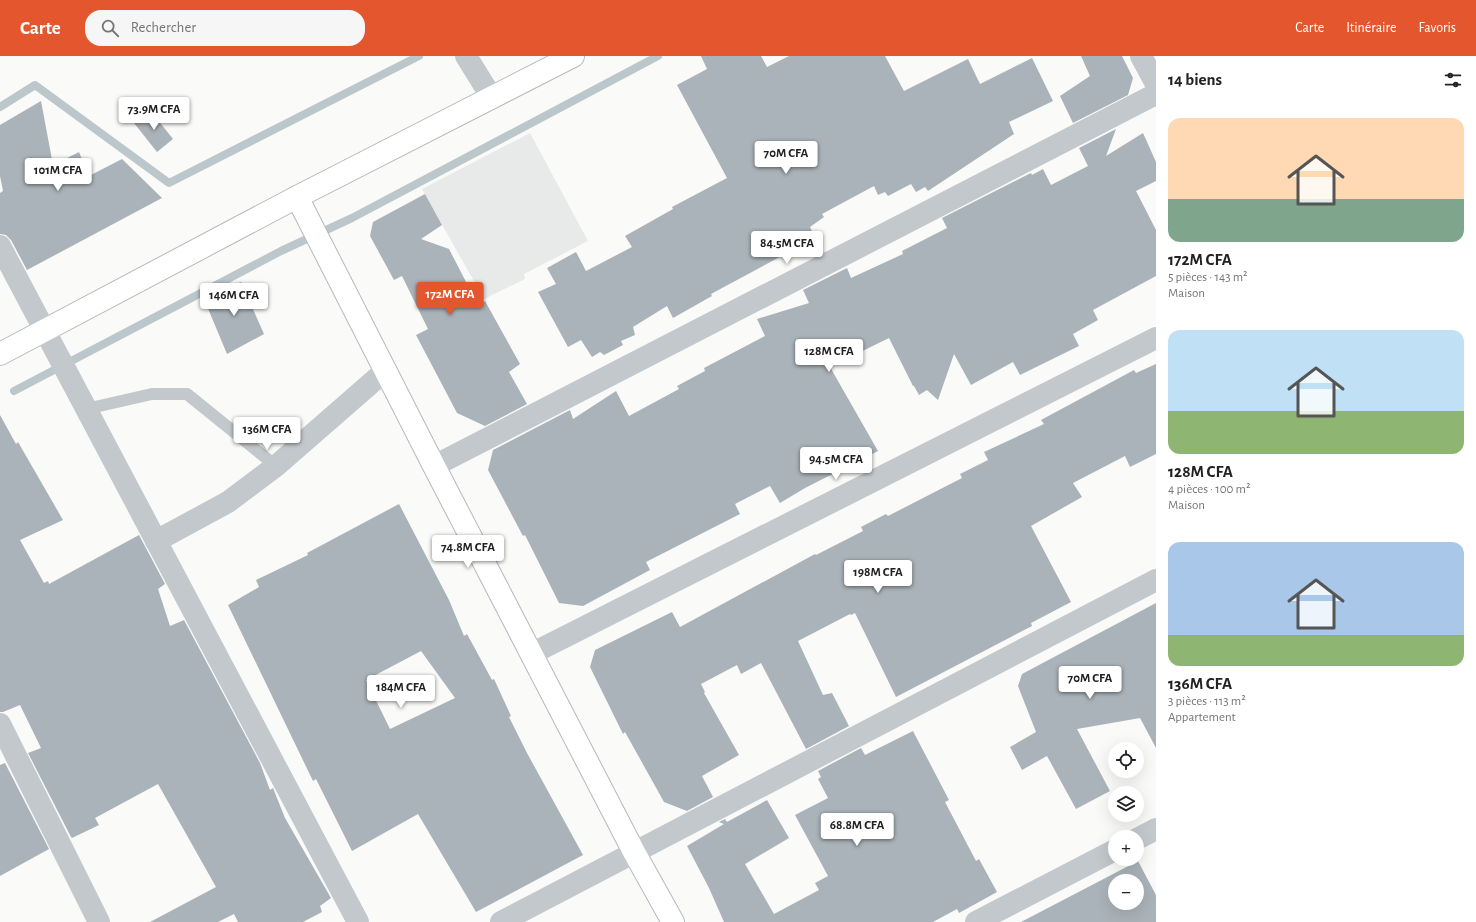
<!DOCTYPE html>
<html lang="fr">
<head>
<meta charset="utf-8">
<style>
	body { margin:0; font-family:"Alegreya Sans",sans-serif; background:#f6f6f6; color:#222; height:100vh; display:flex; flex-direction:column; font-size:15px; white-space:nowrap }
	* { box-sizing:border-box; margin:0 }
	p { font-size:13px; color:#767676 }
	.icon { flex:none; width:22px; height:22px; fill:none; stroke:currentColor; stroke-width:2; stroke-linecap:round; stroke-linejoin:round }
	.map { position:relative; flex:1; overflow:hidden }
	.drawer { display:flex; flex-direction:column; background:#fff; width:320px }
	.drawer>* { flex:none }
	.fabs { position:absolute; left:1108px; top:686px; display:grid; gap:8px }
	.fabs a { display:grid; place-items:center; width:36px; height:36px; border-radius:50%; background:#fff; box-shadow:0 4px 16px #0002; font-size:20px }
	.price { position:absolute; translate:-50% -34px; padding:0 9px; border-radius:4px; background:#fff; color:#222; font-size:13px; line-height:26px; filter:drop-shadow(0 1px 2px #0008) }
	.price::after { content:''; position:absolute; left:50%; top:24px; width:12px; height:9px; margin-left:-6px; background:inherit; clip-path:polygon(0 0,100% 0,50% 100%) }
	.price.active { background:#e4572e; color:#fff }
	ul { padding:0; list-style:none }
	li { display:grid; align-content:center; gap:8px; height:212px; padding:0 12px }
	li span { display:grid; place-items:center; height:124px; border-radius:12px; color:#555 }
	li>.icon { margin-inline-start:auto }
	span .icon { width:72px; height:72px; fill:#fffc; stroke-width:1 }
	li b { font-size:17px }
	h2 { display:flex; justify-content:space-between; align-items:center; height:48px; padding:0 12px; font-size:17px }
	header { display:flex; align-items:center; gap:24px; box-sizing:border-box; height:56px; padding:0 20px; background:#e4572e; color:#fff }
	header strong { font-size:19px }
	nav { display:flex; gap:22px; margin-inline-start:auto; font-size:14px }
	.search { width:280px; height:36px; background:#f6f6f6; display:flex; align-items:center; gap:10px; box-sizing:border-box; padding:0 14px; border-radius:16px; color:#767676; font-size:15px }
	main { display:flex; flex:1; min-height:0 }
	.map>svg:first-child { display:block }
	.built { fill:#e8e9e9 }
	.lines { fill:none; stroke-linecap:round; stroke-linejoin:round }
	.stream { stroke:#bbc7cb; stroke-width:8 }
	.building { fill:#aab3b9; fill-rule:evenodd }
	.secondary-casing { stroke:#b3babf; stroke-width:24 }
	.primary-casing { stroke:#b5babe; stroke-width:24 }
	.lane { stroke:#c3c8cc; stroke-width:12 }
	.street { stroke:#c3c8cc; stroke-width:22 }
	.secondary { stroke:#fff; stroke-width:22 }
	.primary { stroke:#fff; stroke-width:22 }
</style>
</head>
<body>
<header>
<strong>Carte</strong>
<div class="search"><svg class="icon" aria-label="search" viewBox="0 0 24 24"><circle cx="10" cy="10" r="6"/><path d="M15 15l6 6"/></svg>Rechercher</div>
<nav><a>Carte</a><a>Itinéraire</a><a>Favoris</a></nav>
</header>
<main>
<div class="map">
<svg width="1156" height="866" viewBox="0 0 1156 866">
	<rect width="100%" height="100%" fill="#fafaf8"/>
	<polygon class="built" points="530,77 588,185 524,218 525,223 484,243 422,133"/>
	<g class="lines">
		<g class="stream">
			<polyline points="0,51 35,29 169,127 419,0"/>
			<polyline points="14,335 281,195 352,162 658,0"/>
		</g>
	</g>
	<g class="building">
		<polygon points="701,0 761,0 767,11 789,0 885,0 904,35 968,3 980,28 1032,2 1053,45 1009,66 1014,78 928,135 925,131 916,136 911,128 888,140 885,136 878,139 874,130 822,158 824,161 810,171 815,182 711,238 712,240 673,262 667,250 633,271 635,279 621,285 623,289 604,299 600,296 592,301 581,284 568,291 538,236 556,228 547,212 576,196 586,215 632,191 625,180 673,153 672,151 727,122 677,29 707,13"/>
		<polygon points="1081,0 1122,0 1133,22 1128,39 1073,67 1060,40 1090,20"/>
		<polygon points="41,45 53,109 79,96 89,120 122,103 162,142 27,214 11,184 6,179 0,178 0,137 3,135 0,120 0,69"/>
		<polygon points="150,54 173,83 157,96 134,67"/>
		<polygon points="1116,73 1106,100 1143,77 1156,106 1156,125 1136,135 1156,174 1156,220 1093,254 1098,264 1073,278 1079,290 1020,319 1013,306 971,329 954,298 938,344 927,334 919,339 914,330 913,330 889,282 830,311 878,395 805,432 780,447 770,430 735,448 740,458 646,506 650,514 583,550 559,547 525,479 523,480 488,414 493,394 570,354 573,363 616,335 629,360 679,333 677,330 705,315 704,312 765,280 757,263 809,247 803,234 847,212 851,222 903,198 902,195 947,172 942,162 1031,117 1032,119 1043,113 1051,129 1088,110 1079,92"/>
		<polygon points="425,138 442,169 421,183 449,193 478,249 485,245 520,308 509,316 527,348 485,370 457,357 416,279 428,273 402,220 394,224 370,180 373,166"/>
		<polygon points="241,226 264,278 227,298 204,243"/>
		<polygon points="1156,308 1156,398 1130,411 1125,400 1073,427 1082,441 1031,470 1071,546 1031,567 1032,570 896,641 855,557 851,559 850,558 798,585 823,639 832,637 849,670 806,693 761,607 741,618 737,609 701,628 705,636 704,637 739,699 702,720 713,741 687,755 664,746 625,676 623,678 590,611 595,594 672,556 680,571 815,498 816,499 863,475 861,471 886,458 888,460 962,422 960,418 988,404 984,396 1044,368 1041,364 1134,314 1136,317"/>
		<polygon points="0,359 16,388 18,386 63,464 20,484 44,527 48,525 49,528 139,479 165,528 158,533 170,570 184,564 260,707 270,734 273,732 285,762 331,842 320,850 322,856 303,866 238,866 234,858 218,866 150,866 216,831 158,728 95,762 99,769 72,782 71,781 28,697 41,692 20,649 3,656 0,656"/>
		<path d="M399 448 449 544 464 580 467 578 492 624 494 623 511 660 509 661 527 697 583 799 476 856 418 758 352 795 316 723 313 725 228 549 259 531 256 524 308 499 307 497ZM421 595 455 642 390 673 366 624Z"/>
		<polygon points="1156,547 1156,692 1140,662 1077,673 1110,735 1076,753 1047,700 1022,714 1010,691 1036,676 1018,630 1022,618"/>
		<polygon points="913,675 949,744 945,746 976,805 979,803 997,836 959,857 957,853 933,866 724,866 709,832 687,790 724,768 719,766 725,763 727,766 767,744 789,782 745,808 774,858 819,834 815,827 828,820 795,759 828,742 818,723 821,721 818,715 861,692 865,699"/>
		<polygon points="5,707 49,793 0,820 0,709"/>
		<path d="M1138 805 1156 839V866H1021ZM1115 825H1137V847H1115Z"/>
	</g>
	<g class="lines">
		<g class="secondary-casing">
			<polyline id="secondary" points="297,141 434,410 634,796 673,866"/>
		</g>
		<g class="primary-casing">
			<polyline id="primary" points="0,298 297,141 573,0"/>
		</g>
		<polyline class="lane" points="86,353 152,338 187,338 276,410"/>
		<g class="street">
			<polyline points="466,0 492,42"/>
			<polyline points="1141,0 1156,28"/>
			<polyline points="0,190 358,866"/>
			<polyline points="434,410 1156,38"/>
			<polyline points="156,485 228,446 276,410 385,315"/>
			<polyline points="531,598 1156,282"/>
			<polyline points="0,668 99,866"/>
			<polyline points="1137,783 1156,773"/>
			<polyline points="501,866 1156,524"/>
			<polyline points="976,866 1115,794"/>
		</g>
		<use href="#secondary" class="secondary"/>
		<use href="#primary" class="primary"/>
	</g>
</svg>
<div class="fabs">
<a><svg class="icon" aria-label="locate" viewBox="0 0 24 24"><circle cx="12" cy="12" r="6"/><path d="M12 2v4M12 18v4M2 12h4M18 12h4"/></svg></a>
<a><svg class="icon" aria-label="layers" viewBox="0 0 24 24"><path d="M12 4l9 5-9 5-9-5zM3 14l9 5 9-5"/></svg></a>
<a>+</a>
<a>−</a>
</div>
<b class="price" style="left:154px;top:75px">73.9M CFA</b>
<b class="price" style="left:786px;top:119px">70M CFA</b>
<b class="price" style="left:58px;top:136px">101M CFA</b>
<b class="price" style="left:787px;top:209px">84.5M CFA</b>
<b class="price active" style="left:450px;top:260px">172M CFA</b>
<b class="price" style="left:234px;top:261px">146M CFA</b>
<b class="price" style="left:829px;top:317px">128M CFA</b>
<b class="price" style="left:267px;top:395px">136M CFA</b>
<b class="price" style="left:836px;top:425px">94.5M CFA</b>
<b class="price" style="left:468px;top:513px">74.8M CFA</b>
<b class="price" style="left:878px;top:538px">198M CFA</b>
<b class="price" style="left:1090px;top:644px">70M CFA</b>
<b class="price" style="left:401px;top:653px">184M CFA</b>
<b class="price" style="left:857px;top:791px">68.8M CFA</b>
</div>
<section class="drawer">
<h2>14 biens<svg class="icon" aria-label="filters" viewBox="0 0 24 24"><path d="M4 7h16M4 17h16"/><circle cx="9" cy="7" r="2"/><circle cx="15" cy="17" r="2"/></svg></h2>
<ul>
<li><span style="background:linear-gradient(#ffd9b3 65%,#7fa58c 0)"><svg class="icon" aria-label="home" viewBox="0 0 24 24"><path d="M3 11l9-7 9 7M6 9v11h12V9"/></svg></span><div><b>172M CFA</b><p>5 pièces · 143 m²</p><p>Maison</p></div></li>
<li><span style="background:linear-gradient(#bfe0f5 65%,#8fb573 0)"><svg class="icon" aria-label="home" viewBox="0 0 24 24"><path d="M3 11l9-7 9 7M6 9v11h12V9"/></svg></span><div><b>128M CFA</b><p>4 pièces · 100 m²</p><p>Maison</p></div></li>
<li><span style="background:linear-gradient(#a9c7e8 75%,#8fb573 0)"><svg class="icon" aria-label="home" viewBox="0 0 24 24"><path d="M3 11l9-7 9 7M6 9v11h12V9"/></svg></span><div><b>136M CFA</b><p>3 pièces · 113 m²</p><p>Appartement</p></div></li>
</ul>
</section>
</main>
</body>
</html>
